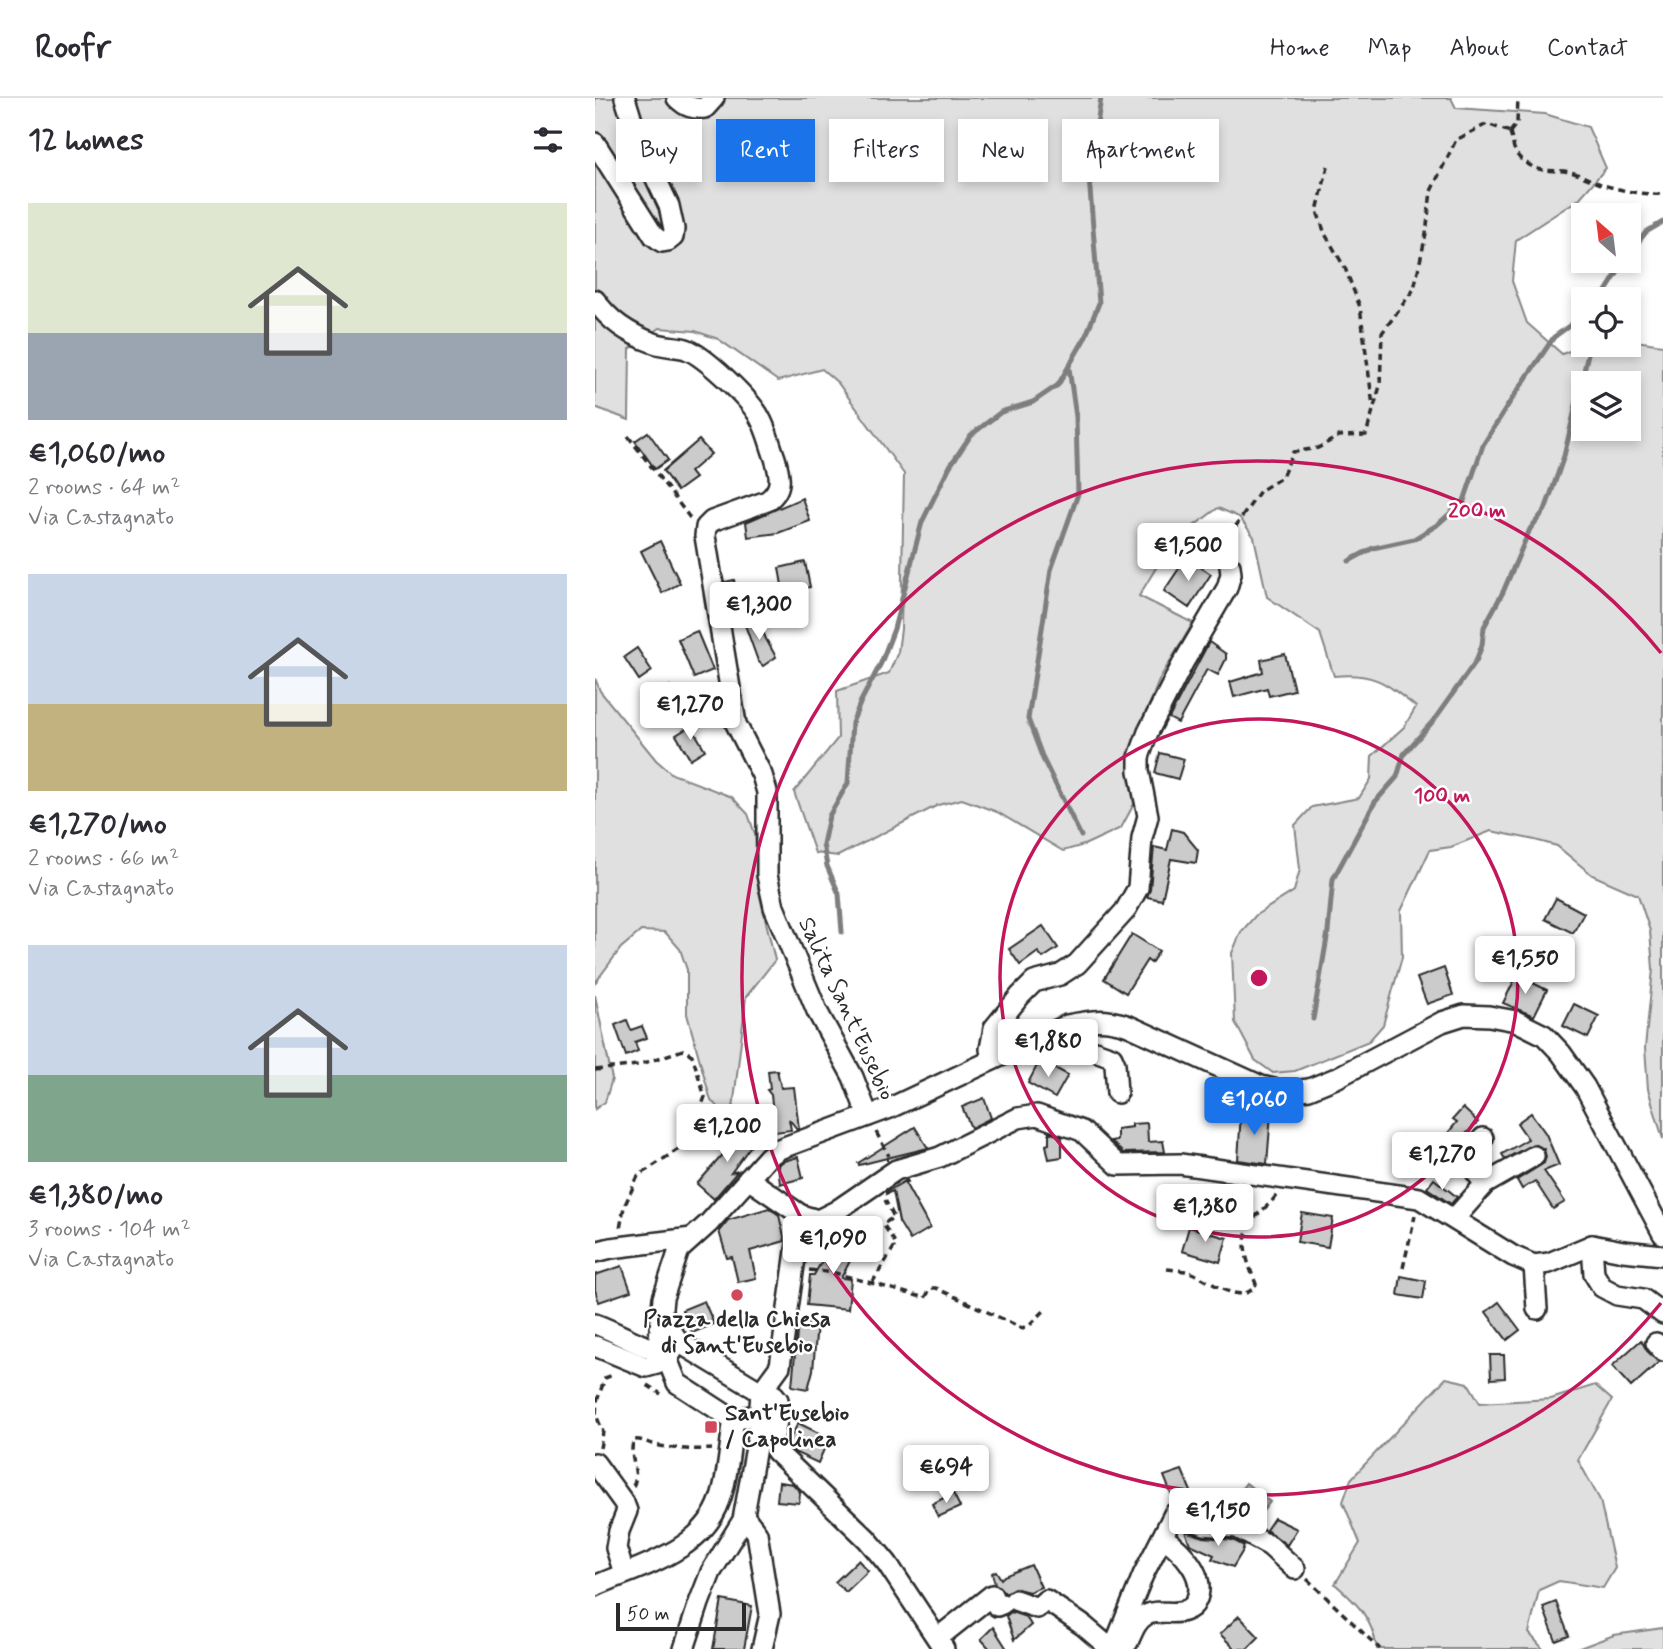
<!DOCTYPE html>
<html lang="en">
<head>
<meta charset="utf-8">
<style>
	body { margin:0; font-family:Mynerve,sans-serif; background:#f2f2f3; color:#2b2b33; height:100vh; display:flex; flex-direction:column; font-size:26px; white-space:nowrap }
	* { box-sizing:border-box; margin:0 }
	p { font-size:23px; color:#7c7c81 }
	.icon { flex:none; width:38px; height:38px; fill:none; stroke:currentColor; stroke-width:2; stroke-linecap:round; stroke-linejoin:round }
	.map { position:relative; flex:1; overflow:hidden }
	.details { display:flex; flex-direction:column; background:#fff; width:595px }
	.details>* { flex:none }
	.banner { position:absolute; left:21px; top:21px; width:665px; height:63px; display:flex; gap:14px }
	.needle { width:46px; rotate:332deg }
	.controls { position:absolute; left:976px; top:105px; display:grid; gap:14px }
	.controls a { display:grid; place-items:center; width:70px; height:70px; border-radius:0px; background:#fff; box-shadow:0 4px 10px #0003; font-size:35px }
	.scale { position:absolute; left:21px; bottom:18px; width:130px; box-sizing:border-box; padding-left:7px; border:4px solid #2b2b2b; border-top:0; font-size:19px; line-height:24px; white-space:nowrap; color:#2b2b2b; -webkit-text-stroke:5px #fff; paint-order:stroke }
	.price { position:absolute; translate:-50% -60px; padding:0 16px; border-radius:7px; background:#fff; color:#222; font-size:23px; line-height:46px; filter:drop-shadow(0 2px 4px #0008) }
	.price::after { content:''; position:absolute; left:50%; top:42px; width:21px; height:16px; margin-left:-10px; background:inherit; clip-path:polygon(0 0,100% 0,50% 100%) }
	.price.on { background:#1a73e8; color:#fff }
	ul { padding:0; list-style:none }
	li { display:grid; align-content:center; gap:14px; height:371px; padding:0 28px }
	li span { display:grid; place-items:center; height:217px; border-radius:0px; color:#555 }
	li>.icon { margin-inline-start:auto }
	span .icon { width:126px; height:126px; fill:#fffc; stroke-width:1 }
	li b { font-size:30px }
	h2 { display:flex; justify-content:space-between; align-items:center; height:84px; padding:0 28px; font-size:30px }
	.chip { padding:0 24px; border-radius:0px; background:#fff; box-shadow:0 4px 10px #0003; font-size:24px; line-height:63px }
	.chip.on { background:#1a73e8; color:#fff }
	header { display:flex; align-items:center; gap:42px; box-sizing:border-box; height:98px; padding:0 35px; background:#fff; border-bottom:2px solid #e1e1e2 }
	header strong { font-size:33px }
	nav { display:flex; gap:38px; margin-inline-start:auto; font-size:24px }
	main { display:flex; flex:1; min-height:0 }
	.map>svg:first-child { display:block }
	.green { fill:#e0e0e0; stroke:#868686; stroke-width:2; fill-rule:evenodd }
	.water { fill:#b6b6b6; stroke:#7e7e7e; stroke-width:2 }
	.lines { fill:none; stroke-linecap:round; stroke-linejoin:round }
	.stream { stroke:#7e7e7e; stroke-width:5 }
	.building { fill:#cbcbcb; stroke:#2b2b2b; stroke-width:2 }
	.minor-casing { stroke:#2b2b2b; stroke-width:24 }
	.path { stroke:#2b2b2b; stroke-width:3.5; stroke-dasharray:7 5; stroke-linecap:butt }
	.minor { stroke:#fff; stroke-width:19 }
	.ring { fill:none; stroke:#c2185b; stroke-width:3.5 }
	.poi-dot { fill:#d1495b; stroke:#fff; stroke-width:2.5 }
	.labels { text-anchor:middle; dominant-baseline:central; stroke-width:5; stroke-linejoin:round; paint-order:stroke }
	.street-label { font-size:23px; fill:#2b2b2b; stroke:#fff }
	.poi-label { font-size:23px; font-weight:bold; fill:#2b2b2b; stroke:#fff }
	.centre { fill:#c2185b; stroke:#fff; stroke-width:3.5 }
	.ring-label { font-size:21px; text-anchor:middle; font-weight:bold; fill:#c2185b; stroke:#fff; stroke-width:5; stroke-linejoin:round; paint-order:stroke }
</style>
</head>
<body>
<header>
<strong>Roofr</strong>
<nav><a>Home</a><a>Map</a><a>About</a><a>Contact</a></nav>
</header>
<main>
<section class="details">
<h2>12 homes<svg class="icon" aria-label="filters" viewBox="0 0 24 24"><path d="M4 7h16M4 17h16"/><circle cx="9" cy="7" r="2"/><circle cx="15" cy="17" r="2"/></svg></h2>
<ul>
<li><span style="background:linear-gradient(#dfe7d0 60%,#9aa5b1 0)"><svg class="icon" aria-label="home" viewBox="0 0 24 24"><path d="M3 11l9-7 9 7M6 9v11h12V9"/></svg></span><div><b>€1,060/mo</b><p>2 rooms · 64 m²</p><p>Via Castagnato</p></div></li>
<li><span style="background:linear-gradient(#c9d6e8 60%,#c2b280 0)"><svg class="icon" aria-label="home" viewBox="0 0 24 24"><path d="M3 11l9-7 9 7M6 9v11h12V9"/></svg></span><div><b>€1,270/mo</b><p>2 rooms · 66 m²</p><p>Via Castagnato</p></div></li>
<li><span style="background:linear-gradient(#c9d6e8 60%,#7fa58c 0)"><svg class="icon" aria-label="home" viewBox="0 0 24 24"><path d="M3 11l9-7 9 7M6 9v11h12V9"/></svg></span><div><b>€1,380/mo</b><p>3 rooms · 104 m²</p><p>Via Castagnato</p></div></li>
</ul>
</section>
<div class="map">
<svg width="1068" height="1551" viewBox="0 0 1068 1551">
	<rect width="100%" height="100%" fill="#fff"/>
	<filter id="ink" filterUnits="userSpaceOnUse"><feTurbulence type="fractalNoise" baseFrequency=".0143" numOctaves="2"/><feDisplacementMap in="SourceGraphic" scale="14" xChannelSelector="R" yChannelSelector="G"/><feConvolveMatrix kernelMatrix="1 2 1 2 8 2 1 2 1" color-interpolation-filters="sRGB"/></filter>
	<g filter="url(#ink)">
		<g class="green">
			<path d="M0 0H856L861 10 950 16 993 29 1011 70 984 101 921 142 917 183 932 225 967 256 989 247H1034V242L1068 247V1041L1053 991 1050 950 1058 871 1055 833 1043 797 997 777 962 748 940 742 896 733 856 749 835 752 806 813 807 859 788 927 774 943 700 973 678 975 660 962 640 924 637 855 646 834 661 817 699 793 705 771 700 727 717 709 764 700 776 681 777 658 809 629 821 609C791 585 779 574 739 578L725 535 672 499 659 439 644 419 623 410 576 445 544 498 598 525 565 580 543 635 534 673 539 706 526 730 489 747 468 753 402 714 367 701 343 707 243 758 220 755 199 694 243 640 242 593 294 575 303 554 306 531 309 376 243 285 227 271 183 283 123 241 100 233 65 230 35 251 34 322 0 309ZM989 285H1034V331H989Z"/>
			<polygon points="0,580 5,593 61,662 77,676 137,699 153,716 160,736 163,790 180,862 151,899 137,1020 116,1003 92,916 92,872 85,851 70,834 46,833 26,850 0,885"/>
			<polygon points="0,897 17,981 10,1004 0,1011"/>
			<path d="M851 1280 873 1285 885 1305 956 1301 1000 1287 1017 1302 983 1362 1005 1402 1020 1470 1008 1490 964 1483 944 1492 934 1535 948 1551H782C777 1520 763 1506 740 1486L765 1445 748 1404 756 1381Z"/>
			<polygon points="1068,1530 1068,1551 982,1551 1019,1537"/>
		</g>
		<polygon class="water" points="651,1385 675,1404 665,1417 645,1401 641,1405 638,1402"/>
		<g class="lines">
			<g class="stream">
				<polyline points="1034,156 1051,134 1068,124"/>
				<polyline points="1006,201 1030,163"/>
				<polyline points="474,270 481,319 483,396 456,472 433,621 448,661 486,738"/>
				<polyline points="754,463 778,450 819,441 842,427 869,403 888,347 915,304 959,239 989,217"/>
				<polyline points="247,834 244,796 232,768 228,746 234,718 253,685 257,625 266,603 286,565 299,531 327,424 355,368 376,337 406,314 438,304 463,287 490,240 504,205 494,79 506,0"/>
				<polyline points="718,921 733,834 738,781 780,704 802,679 809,656 839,622 881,563 887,547 889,529 908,494 935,431 950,412 955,398 969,358 995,247"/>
			</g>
		</g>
		<g class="building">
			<polygon points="53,334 73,362 60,371 40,343"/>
			<polygon points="104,342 116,356 95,374 100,380 82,393 68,373"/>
			<polygon points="207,400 215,423 183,435 153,439 151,424"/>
			<polygon points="65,443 85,485 67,495 46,453"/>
			<polygon points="591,460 616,476 594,510 569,493"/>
			<polygon points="210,464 215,489 206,491 208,499 187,503 184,488 187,487 184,470"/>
			<polygon points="139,482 146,516 136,519 130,484"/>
			<polygon points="162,519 171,541 181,559 168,568 163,563 149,524"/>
			<polygon points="102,533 118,572 99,580 83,541"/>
			<polygon points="614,544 631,556 631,561 623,577 612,571 583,625 574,620"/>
			<polygon points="42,550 57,573 44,582 29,559"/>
			<polygon points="690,556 699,592 674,598 672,590 639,599 635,584 668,574 666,562"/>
			<polygon points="75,588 84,605 69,613 60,596"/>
			<polygon points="96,628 110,652 95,661 81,637"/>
			<polygon points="565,655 589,661 583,681 560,675"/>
			<polygon points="577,731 588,734 603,752 601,765 576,761 567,802 552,799 555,791 559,749 572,752"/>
			<polygon points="961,800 989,815 978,835 950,821"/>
			<polygon points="448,828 463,850 448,860 443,854 425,867 414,851"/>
			<polygon points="537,836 564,853 556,865 552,862 531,895 509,881"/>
			<polygon points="849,870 858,897 832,906 822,880"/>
			<polygon points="922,877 952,892 939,918 908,905"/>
			<polygon points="979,906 1004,918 993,940 968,928"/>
			<polygon points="32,922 36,932 47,928 52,940 40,944 43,953 31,958 20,927"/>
			<polygon points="445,962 473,977 460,1000 433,985"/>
			<polygon points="182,972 186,990 199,989 204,1031 202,1031 194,1021 196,1032 180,1034 176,997 172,992 175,991 173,973"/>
			<polygon points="389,1000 396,1020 376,1030 367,1009"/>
			<polygon points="868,1010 883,1024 860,1047 862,1049 849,1065 846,1062 835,1074 827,1067 862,1024 858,1021"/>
			<polygon points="646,1014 676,1015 672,1066 643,1062"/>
			<polygon points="936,1015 951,1036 964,1067 949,1073 970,1104 958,1111 940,1083 927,1091 922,1082 949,1065 951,1059 949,1051 938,1046 910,1061 907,1056 933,1041 922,1025"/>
			<polygon points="552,1025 553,1044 568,1043 570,1054 528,1055 516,1043 522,1042 522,1031 537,1029 537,1026"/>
			<polygon points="145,1029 156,1035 160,1042 136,1075 143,1073 119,1101 102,1086 139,1044 136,1041"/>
			<polygon points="320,1029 333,1050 292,1060 292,1063 292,1060 264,1067 263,1065"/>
			<polygon points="454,1034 467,1039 467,1059 454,1061 451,1047 454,1046"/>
			<polygon points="203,1059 208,1080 185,1086 183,1067 189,1063"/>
			<polygon points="839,1081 862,1099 856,1106 832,1090"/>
			<polygon points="312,1082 313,1084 310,1085 335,1130 315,1142 304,1124 298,1093 291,1096 291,1094"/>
			<polygon points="174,1110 184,1117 190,1143 155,1153 161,1180 143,1184 137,1159 132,1160 124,1133 133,1122"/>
			<polygon points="707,1115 738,1120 733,1149 702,1144"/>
			<polygon points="594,1129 632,1140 625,1164 587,1153"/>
			<polygon points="243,1134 264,1146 246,1180 256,1181 253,1211 212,1207 215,1177 219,1177"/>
			<polygon points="27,1168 36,1193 4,1204 0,1192 0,1177"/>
			<polygon points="806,1178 831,1183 828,1201 803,1197"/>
			<polygon points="109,1203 119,1226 97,1235 87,1212"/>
			<polygon points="904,1204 925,1232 912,1242 891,1214"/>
			<polygon points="203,1225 222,1226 218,1272 213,1291 197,1288"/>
			<polygon points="1046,1242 1052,1253 1064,1264 1036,1289 1017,1268"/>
			<polygon points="895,1257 909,1257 910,1280 896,1281"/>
			<polygon points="203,1325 234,1340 223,1365 199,1354 192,1347"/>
			<polygon points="587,1372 597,1396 579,1403 569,1378"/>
			<polygon points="184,1384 198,1386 205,1394 204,1405 182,1403"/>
			<polygon points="358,1395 365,1409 343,1419 337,1406"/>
			<polygon points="679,1420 702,1431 692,1447 671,1432"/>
			<polygon points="590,1433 609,1439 638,1442 649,1448 647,1454 638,1469 617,1461 619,1457 595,1446"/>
			<polygon points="263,1462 273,1473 251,1494 240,1484"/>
			<polygon points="436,1467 446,1489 434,1494 419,1490 411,1495 400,1486 397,1475 401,1473 406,1481 409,1478"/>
			<polygon points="127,1502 157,1508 149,1551 118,1551"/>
			<polygon points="961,1504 974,1538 961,1543 948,1509"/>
			<polygon points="416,1514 431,1519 436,1527 419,1542 411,1518"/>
			<polygon points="644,1518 664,1539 652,1551 640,1551 625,1536"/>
			<polygon points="398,1529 412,1551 395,1551 386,1541"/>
		</g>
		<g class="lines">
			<g class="minor-casing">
				<g id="minor">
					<path d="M82 0C91 9 98 11 110 10L119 0"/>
					<polyline points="0,45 59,138 67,144 73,143 78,139 79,131 74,108 44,45 30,0"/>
					<path d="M0 202C14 223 36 237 59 245 70 249 81 248 91 251 110 258 156 302 165 320 172 332 175 347 180 360 185 377 189 391 172 403L117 423 111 429 110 438 141 626 167 677 172 694V777L179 809 222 913 258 979 273 1018"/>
					<polyline points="452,936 517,959 520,966 522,995"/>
					<polyline points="397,962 395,951 399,930 425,898 439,884 465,877 482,866 530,813 543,790 547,740 553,718 544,673 544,659 553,634 588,565 632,490 636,476 635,468"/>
					<polyline points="888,1040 870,1060 890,1086"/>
					<polyline points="153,1081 206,1117 223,1122 241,1113 301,1072 345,1059 423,1020 442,1017 487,1033 523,1067 585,1066 824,1100 918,1158 939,1167 954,1165 997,1147 1028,1153 1068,1157"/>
					<polyline points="859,1121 890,1086 939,1058"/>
					<polyline points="997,1147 999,1176 1007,1189 1022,1197 1048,1201 1068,1216"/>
					<polyline points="0,1154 16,1150 97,1140"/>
					<polyline points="939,1167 942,1211"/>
					<path d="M67 1215 74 1230 85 1245 166 1294 179 1297 183 1302C187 1319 174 1337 181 1353L272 1441 292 1465 349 1551"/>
					<path d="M0 1226C26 1235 49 1253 77 1254"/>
					<polyline points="1061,1245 1068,1253"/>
					<polyline points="0,1248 51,1269 62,1266 68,1254"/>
					<path d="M164 1316 139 1322 82 1285 64 1241 68 1200 84 1152 114 1125 173 1059 184 1051 295 1010 472 927C497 922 510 920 534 928L666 988 691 994 714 991 741 980 847 924 869 917 894 918 921 923 949 937 966 955 990 989 1068 1136"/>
					<polyline points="0,1365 29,1405 32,1413 24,1433 21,1450 29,1475"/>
					<polyline points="149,1418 162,1435 175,1516 167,1551"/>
					<path d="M0 1488C45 1468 107 1454 125 1402 134 1377 134 1348 139 1322"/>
					<polyline points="420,1502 442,1510 451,1502 489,1528 516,1551"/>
					<polyline points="344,1539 397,1497 402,1508 407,1506"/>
					<path d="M533 1544C538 1533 541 1523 551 1517 563 1511 577 1517 589 1513 595 1511 599 1508 601 1503 613 1478 586 1452 568 1439"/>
					<polyline points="89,1551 104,1505 116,1474 148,1422 163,1338 166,1294 185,1268 206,1117"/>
					<polyline points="518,1551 548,1477 579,1416 610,1427 642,1430 675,1448 700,1471"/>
				</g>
			</g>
			<g class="path">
				<path d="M915 34C918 45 918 55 927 62 949 79 959 69 979 75 989 78 999 84 1009 87 1028 93 1048 97 1068 96"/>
				<polyline points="915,34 922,25 923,0"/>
				<polyline points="733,68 722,113 730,136 750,170 765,209 778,308"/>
				<polyline points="33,338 95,420"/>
				<polyline points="636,452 636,435 665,393 687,379 698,354 723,350 744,338 771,337 785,288 787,235 819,191 831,136 836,93 861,42 892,26 915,34"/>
				<polyline points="0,972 43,967 88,952 97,957 110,999 102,1020 85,1050 43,1078 29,1109 25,1131"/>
				<polyline points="281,1034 294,1058"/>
				<polyline points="808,1170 820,1118"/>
				<path d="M572 1171C579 1172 588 1172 595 1174 613 1181 648 1211 661 1186 651 1161 642 1139 662 1117 669 1110 677 1105 682 1096"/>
				<polyline points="214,1172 240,1175 330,1200 336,1190 341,1190 427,1230 435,1227 449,1213"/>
				<polyline points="277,1185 301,1146 288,1126 299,1119 290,1102"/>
				<polyline points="52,1287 66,1296"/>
				<polyline points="5,1350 8,1334 1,1317 2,1303 10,1280 18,1277"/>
				<path d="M38 1388C46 1375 32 1357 39 1342 48 1341 52 1345 61 1347 77 1351 101 1352 117 1351"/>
				<polyline points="712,1481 785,1551"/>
			</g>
			<use href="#minor" class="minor"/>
		</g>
	</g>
	<g class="ring">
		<circle cx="664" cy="880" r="259"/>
		<path d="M1066 1205A517 517 0 1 1 1066 555"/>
	</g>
	<g class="poi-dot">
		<circle cx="142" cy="1197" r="7"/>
		<rect x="109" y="1322" width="14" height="14" rx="3.5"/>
	</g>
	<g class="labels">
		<g class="street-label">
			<text transform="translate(251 911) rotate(65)">Salita Sant'Eusebio</text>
		</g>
		<g class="poi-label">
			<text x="142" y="1222">Piazza della Chiesa<tspan x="142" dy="26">di Sant'Eusebio</tspan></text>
			<text x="130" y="1316" text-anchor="start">Sant'Eusebio<tspan x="130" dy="26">/ Capolinea</tspan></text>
		</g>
	</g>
	<circle cx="664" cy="880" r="10" class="centre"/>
	<g class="ring-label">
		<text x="882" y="419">200 m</text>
		<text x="847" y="704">100 m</text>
	</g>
</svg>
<div class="controls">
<a><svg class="needle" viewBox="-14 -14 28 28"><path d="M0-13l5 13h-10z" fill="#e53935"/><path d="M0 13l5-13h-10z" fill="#7c7c81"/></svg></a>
<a><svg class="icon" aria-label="locate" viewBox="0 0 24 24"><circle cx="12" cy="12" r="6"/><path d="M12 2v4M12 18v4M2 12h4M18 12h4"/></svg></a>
<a><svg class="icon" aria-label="layers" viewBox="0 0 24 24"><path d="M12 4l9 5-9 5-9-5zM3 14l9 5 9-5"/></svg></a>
</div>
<div class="scale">50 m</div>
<b class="price" style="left:593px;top:485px">€1,500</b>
<b class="price" style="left:164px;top:544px">€1,300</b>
<b class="price" style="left:95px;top:644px">€1,270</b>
<b class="price" style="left:930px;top:898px">€1,550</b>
<b class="price" style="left:453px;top:981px">€1,880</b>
<b class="price on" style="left:659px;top:1039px">€1,060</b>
<b class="price" style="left:132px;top:1066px">€1,200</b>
<b class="price" style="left:847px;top:1094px">€1,270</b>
<b class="price" style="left:610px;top:1146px">€1,380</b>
<b class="price" style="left:238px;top:1178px">€1,090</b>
<b class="price" style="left:351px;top:1407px">€694</b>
<b class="price" style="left:623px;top:1450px">€1,150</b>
<div class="banner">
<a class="chip">Buy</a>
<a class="chip on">Rent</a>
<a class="chip">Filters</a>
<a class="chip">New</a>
<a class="chip">Apartment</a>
</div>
</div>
</main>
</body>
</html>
